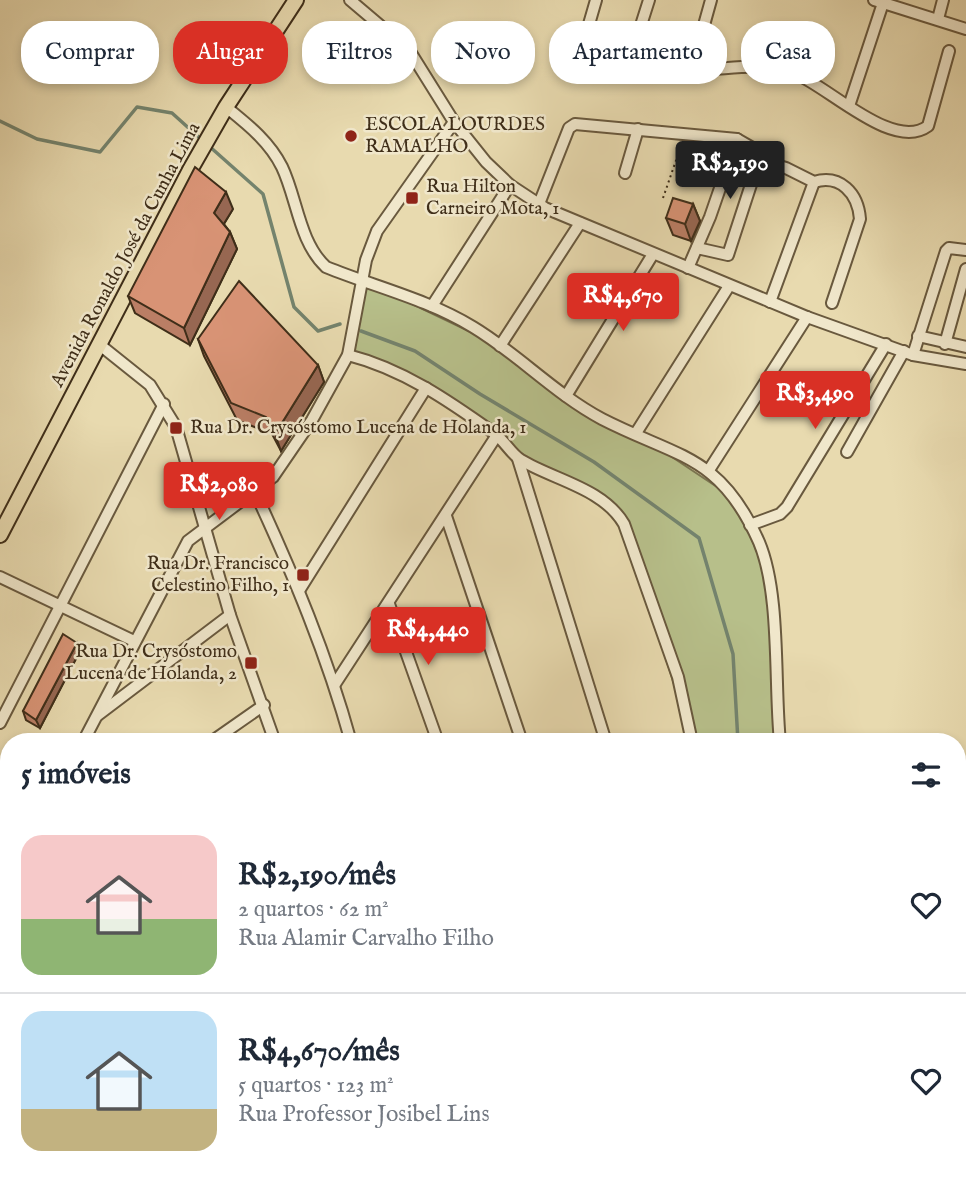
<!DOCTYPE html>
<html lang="pt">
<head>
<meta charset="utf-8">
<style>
	body { margin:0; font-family:"IM FELL English",serif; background:#f2f2f3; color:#1f2937; height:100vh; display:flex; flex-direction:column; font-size:26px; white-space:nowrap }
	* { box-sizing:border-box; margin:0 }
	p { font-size:23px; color:#747a83 }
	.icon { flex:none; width:38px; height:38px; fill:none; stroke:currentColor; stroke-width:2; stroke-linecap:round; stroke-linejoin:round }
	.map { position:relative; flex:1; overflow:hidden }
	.details { position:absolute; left:0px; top:733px; width:966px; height:450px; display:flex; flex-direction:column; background:#fff; border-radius:28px 28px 0 0; box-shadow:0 4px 10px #0003 }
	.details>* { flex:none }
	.guide { position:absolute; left:21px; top:21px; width:924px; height:63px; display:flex; gap:14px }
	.price { position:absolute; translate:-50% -60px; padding:0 16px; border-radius:7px; background:#d93025; color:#fff; font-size:23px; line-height:46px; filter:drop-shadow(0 2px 4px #0008) }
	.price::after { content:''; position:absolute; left:50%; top:42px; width:21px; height:16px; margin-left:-10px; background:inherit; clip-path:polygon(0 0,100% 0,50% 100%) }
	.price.current { background:#222; color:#fff }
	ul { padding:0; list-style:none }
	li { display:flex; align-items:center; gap:21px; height:175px; padding:0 21px }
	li+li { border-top:2px solid #e0e1e3 }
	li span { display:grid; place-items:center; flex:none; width:196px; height:140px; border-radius:21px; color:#555 }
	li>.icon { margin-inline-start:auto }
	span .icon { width:84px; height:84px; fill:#fffc; stroke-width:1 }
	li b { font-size:30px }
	h2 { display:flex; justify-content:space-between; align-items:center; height:84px; padding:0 21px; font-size:30px }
	.pill { padding:0 24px; border-radius:28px; background:#fff; box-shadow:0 4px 10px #0003; font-size:24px; line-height:63px }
	.pill.current { background:#d93025; color:#fff }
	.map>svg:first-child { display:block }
	.green { fill:#b7bf8a; stroke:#7b7652; stroke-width:2 }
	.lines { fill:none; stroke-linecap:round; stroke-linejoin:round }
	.stream { stroke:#74836d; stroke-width:3.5 }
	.minor-casing { stroke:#69593e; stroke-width:14 }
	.major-casing { stroke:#3f2e19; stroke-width:18 }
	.path { stroke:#3f2e19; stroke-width:2; stroke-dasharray:2 3.5; stroke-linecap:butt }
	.minor { stroke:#f0e7cb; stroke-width:10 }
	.major { stroke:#e8daaf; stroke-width:14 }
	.wall { fill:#ba7e65; stroke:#3f2e19; stroke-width:2 }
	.shaded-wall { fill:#976752; stroke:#3f2e19; stroke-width:2 }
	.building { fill:#d89375; stroke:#3f2e19; stroke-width:2 }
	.poi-dot { fill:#8f2418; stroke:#f0e7cb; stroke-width:2.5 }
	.labels { text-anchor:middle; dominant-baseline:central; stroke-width:5; stroke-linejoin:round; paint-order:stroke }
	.poi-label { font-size:19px; fill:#3f2e19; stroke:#f0e7cb; text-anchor:start }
	.street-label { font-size:19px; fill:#3f2e19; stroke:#f0e7cb }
</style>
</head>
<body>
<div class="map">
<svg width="966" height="1182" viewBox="0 0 966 1182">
	<rect width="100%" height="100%" fill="#e8daaf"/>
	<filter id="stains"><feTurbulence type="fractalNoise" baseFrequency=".00286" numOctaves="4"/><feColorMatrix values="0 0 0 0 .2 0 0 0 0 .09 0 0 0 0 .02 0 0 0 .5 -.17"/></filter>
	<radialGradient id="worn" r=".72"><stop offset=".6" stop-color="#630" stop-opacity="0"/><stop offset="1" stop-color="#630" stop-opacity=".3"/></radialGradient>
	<polygon class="green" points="362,280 500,346 566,396 636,433 735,499 769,581 779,742 692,742 624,524 610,506 518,459 497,435 426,388 348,355"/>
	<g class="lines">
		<g class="stream">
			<polyline points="0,121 37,139 100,152 137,107 172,113 203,141"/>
			<polyline points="209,146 263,194 294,307 318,331 340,324"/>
			<polyline points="361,331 415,351 480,394 594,462 699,538 733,654 738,742"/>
			<polyline points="594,1182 594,1174"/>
		</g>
		<g class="minor-casing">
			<g id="minor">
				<polyline points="350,0 409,50 454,122 486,162 510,185 545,208 807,317 913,355 966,364"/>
				<path d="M649 0 636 41 639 55C651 60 663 67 675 68 714 74 755 59 794 73 828 86 893 152 928 126L949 51"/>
				<polyline points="874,0 966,29"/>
				<polyline points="938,19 943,0"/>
				<polyline points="585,38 596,0"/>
				<polyline points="692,68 711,0"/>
				<polyline points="849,106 883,3"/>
				<path d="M226 107C247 124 269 141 282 167 297 198 299 242 326 267 375 287 427 299 473 327 518 354 555 394 602 419 678 458 720 454 759 542 781 594 774 684 780 742"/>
				<polyline points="625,173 638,129"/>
				<path d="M539 204 569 128 575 124 737 139 751 147 759 160 786 168 814 182C840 174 858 193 860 219L832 303"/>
				<polyline points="697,248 728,255 759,160"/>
				<polyline points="688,268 710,217 737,139"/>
				<polyline points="770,302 814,182"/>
				<polyline points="432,306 510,185"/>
				<polyline points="918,336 966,347"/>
				<polyline points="945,344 966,269"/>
				<polyline points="100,345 150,385 176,427 230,615 275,742"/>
				<polyline points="500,346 580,223"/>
				<path d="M348 355C403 369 449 401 494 433 504 440 511 454 521 460 554 480 603 488 624 524L678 677 692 742"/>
				<polyline points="913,355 946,251 949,248 966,250"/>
				<polyline points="566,396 653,254"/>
				<polyline points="636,433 729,286"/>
				<polyline points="847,452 904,351"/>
				<polyline points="518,459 606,742"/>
				<polyline points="709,470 807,317"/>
				<path d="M255 492C293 574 327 655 351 742"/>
				<polyline points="446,516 522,742"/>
				<polyline points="750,525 780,514 787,507 886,344"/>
				<polyline points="0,577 134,641"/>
				<polyline points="300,589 426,388"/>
				<polyline points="389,604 438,742"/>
				<polyline points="335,684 497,435"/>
				<polyline points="98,715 230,615"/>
				<polyline points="0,723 164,404"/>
				<polyline points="83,742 188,541 273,477 312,420 348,355 366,260 377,231 454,122"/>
				<polyline points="211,742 264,705"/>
				<polyline points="957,869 966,866"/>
				<polyline points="0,894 9,878"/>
				<polyline points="0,925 9,925"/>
				<polyline points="957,927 966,924"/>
				<polyline points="957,1015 966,1015"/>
				<polyline points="0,1026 9,1026"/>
				<polyline points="0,1043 9,1042"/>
				<polyline points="957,1112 966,1112"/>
				<polyline points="743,1174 743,1182"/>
				<polyline points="840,1174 840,1182"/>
				<polyline points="372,1182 376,1174"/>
				<polyline points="931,1182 931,1174"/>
			</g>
		</g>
		<g class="major-casing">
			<polyline id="major" points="0,535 190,170 226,107 296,0"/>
		</g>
		<polyline class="path" points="663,198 681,146"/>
		<use href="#minor" class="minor"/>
		<use href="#major" class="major"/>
	</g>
	<g class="wall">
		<polygon points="693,204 700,221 691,241 673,235 666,218"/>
		<polygon points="233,209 224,224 230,232 237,249 190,345 135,313 128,296"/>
		<polygon points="198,339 318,365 324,382 281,451 272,434 237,420 204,356"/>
		<polygon points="80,651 40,728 26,720 23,711"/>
	</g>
	<g class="shaded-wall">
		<polygon points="226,192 233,209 220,230 214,213"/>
		<polygon points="693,204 700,221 691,241 685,224"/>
		<polygon points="230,232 237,249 190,345 184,328"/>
		<polygon points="318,365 324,382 281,451 275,434"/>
		<polygon points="77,643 80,651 40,728 36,720"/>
	</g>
	<g class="building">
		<polygon points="195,167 226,192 214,213 230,232 184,328 128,296"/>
		<polygon points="673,198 693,204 685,224 666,218"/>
		<polygon points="239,281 318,365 275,434 266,417 231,403 198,339"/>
		<polygon points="63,634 77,643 36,720 23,711"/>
	</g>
	<g class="poi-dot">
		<circle cx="351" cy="136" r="7"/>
		<rect x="405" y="191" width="14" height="14" rx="3.5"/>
		<rect x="169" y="421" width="14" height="14" rx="3.5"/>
		<rect x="296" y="568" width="14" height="14" rx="3.5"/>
		<rect x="244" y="656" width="14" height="14" rx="3.5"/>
	</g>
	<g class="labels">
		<g class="poi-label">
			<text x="365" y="125">ESCOLA LOURDES<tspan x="365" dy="22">RAMALHO</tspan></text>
			<text x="426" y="187">Rua Hilton<tspan x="426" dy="22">Carneiro Mota, 1</tspan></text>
			<text x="190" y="428">Rua Dr. Crysóstomo Lucena de Holanda, 1</text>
			<text x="289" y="564" text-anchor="end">Rua Dr. Francisco<tspan x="289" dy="22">Celestino Filho, 1</tspan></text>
			<text x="237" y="652" text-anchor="end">Rua Dr. Crysóstomo<tspan x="237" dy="22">Lucena de Holanda, 2</tspan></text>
		</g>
		<g class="street-label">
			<text transform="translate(126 255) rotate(-62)">Avenida Ronaldo José da Cunha Lima</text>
		</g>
	</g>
	<rect width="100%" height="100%" filter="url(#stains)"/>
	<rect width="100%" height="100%" fill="url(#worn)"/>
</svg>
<b class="price current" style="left:730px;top:201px">R$2,190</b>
<b class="price" style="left:623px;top:333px">R$4,670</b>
<b class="price" style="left:815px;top:431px">R$3,490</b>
<b class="price" style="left:219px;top:522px">R$2,080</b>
<b class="price" style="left:428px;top:667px">R$4,440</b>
<div class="guide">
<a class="pill">Comprar</a>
<a class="pill current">Alugar</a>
<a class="pill">Filtros</a>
<a class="pill">Novo</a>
<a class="pill">Apartamento</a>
<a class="pill">Casa</a>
</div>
<section class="details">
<h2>5 imóveis<svg class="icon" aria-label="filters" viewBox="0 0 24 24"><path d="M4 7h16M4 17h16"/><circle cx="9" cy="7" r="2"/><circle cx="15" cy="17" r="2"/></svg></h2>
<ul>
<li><span style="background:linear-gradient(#f6c9c9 60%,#8fb573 0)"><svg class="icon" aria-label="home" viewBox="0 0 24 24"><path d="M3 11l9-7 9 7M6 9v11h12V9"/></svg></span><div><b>R$2,190/mês</b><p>2 quartos · 62 m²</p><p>Rua Alamir Carvalho Filho</p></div><svg class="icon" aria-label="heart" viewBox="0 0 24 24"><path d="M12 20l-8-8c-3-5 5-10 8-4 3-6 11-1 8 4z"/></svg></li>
<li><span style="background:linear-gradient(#bfe0f5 70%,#c2b280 0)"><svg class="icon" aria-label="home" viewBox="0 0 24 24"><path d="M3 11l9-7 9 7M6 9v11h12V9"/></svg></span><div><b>R$4,670/mês</b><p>5 quartos · 123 m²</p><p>Rua Professor Josibel Lins</p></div><svg class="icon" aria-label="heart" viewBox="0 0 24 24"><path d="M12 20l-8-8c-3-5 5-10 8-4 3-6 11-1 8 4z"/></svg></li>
</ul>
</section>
</div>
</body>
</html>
